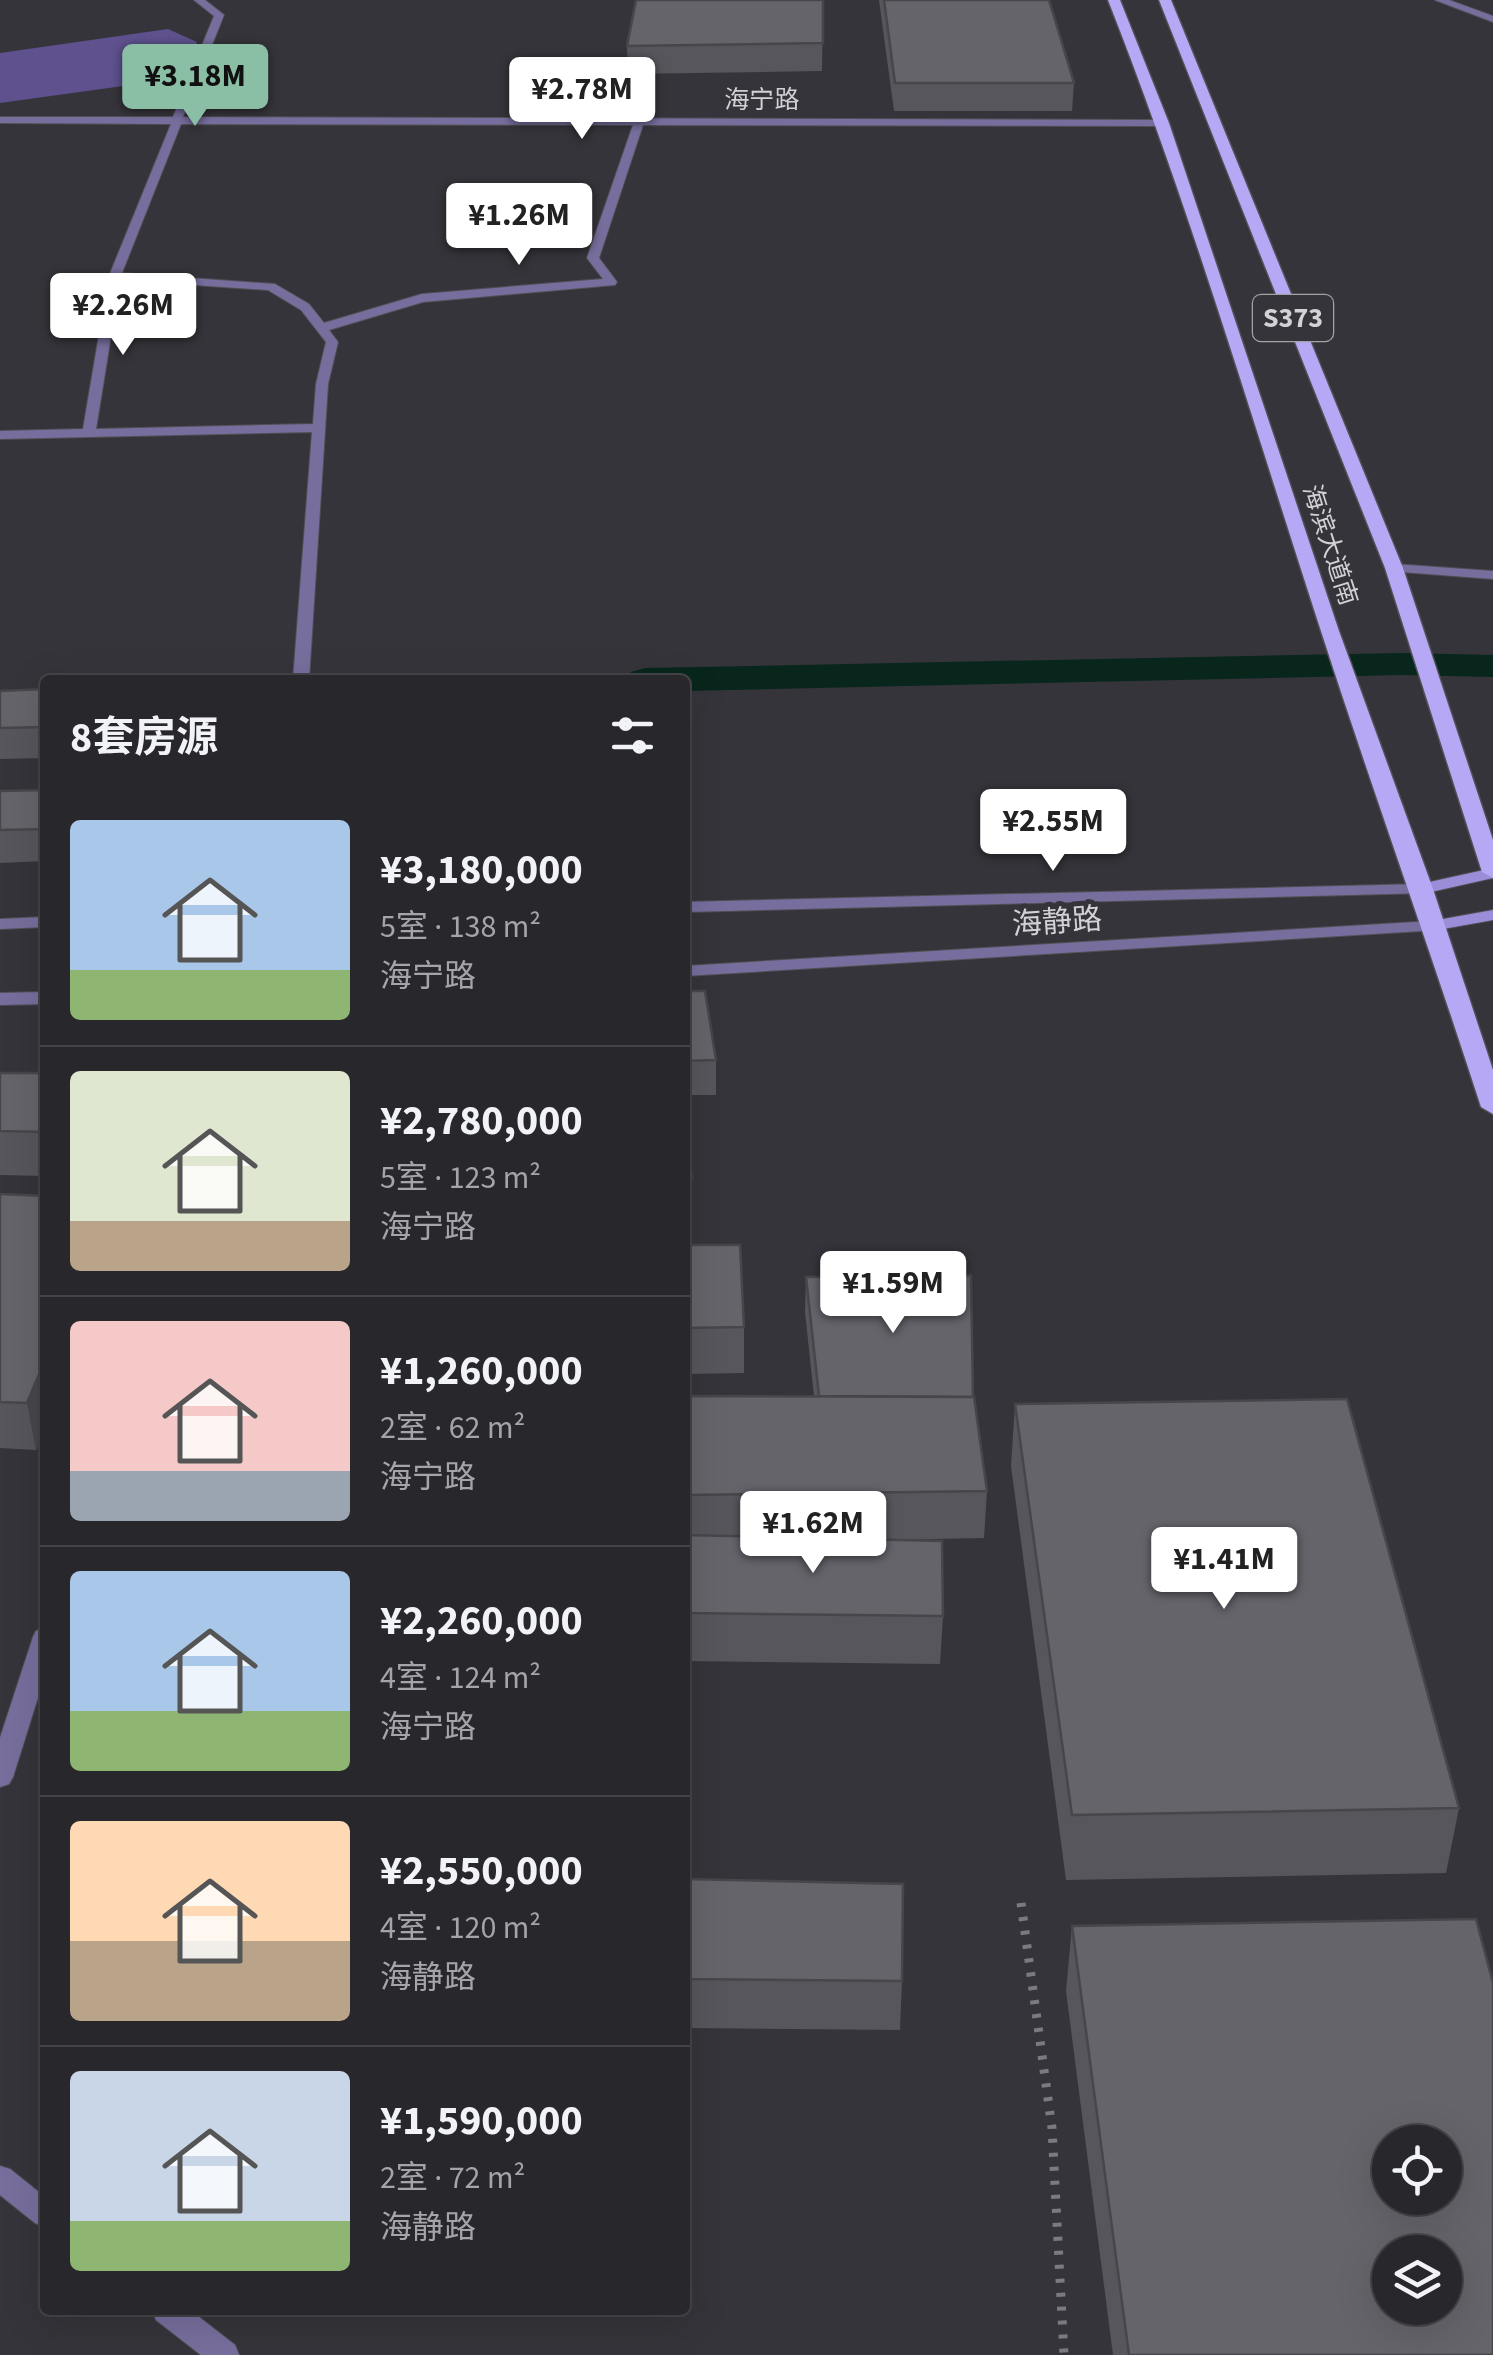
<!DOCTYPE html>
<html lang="zh">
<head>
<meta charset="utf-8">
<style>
	body { margin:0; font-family:"Source Sans 3","Noto Sans SC",sans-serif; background:#343338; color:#f1f3f6; height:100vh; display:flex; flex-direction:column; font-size:38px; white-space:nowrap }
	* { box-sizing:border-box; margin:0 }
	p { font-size:32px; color:#a5a5a9 }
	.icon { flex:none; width:55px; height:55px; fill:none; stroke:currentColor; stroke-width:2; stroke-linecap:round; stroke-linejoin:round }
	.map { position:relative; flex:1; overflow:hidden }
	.details { position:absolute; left:40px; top:675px; width:650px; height:1640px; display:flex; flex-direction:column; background:#28272c; border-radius:10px; box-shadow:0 10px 40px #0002,0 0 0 2px #444448 }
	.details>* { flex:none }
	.fabs { position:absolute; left:1372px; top:2125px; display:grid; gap:20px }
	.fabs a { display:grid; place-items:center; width:90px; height:90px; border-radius:50%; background:#28272c; box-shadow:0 10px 40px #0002,0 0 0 2px #444448; font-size:50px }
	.price { position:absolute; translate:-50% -85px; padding:0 22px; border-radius:10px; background:#fff; color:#222; font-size:32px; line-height:65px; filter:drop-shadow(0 2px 5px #0008) }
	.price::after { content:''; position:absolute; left:50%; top:60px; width:30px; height:22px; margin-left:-15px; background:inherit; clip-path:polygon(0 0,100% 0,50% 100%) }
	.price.active { background:#8abfa5; color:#111 }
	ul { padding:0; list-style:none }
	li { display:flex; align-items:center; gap:30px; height:250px; padding:0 30px }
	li+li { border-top:2px solid #444448 }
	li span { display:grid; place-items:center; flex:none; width:280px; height:200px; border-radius:10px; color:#555 }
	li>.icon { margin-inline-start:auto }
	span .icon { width:120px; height:120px; fill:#fffc; stroke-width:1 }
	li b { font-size:42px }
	h2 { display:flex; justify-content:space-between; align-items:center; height:120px; padding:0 30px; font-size:42px }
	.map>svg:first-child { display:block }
	.green { fill:#5e518d }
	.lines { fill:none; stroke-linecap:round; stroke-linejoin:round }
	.canal { fill:#08261c; fill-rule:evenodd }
	.minor-casing { stroke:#515056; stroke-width:2 }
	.tertiary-casing { stroke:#515056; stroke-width:2 }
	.secondary-casing { stroke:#515056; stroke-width:2 }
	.primary-casing { stroke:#515056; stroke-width:3 }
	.path { stroke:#7b7a80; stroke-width:9; stroke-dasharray:4 10; stroke-linecap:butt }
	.minor { fill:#776e9d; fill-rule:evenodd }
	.tertiary { fill:#776e9d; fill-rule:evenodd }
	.secondary { fill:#9c8dd8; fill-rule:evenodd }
	.primary { fill:#b7a8f6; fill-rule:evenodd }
	.wall { fill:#57565c }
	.shaded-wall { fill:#47464b }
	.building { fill:#65646b; stroke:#47464b; stroke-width:2.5; fill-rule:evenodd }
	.labels { text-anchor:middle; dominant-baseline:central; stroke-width:10; stroke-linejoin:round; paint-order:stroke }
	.far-street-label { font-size:25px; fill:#d2d1d5; stroke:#35343a }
	.shield { fill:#35343a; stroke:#a3a2a6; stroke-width:2.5 }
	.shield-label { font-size:28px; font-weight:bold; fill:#d2d1d5 }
	.street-label { font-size:30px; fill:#d2d1d5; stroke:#35343a }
</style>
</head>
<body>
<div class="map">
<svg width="1493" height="2355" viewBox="0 0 1493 2355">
	<rect width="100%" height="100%" fill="#35343a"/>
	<polygon class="green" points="168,29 197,42 193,58 181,78 0,103 0,53"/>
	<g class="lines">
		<polygon class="canal" points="1402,653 1493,655 1493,677 1402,675 685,691 685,680 626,680 631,672 645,668"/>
		<g class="minor-casing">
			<g id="minor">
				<path d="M194 0H205L224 15 183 117 1163 120 1168 123 1163 126 643 125 599 258 617 282 615 285 423 302 329 330 338 342 328 384 309 680H293L312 432 0 439V431L83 429 109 276 171 124 0 123V117H173L214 16ZM181 124 633 125 587 258 603 279 422 294 324 323 309 304 275 284 122 273ZM120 280 268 290 301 310 326 342 316 384 313 424 96 429Z"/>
				<polygon points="1435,0 1449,0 1493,16 1493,22"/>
				<polygon points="1394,564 1493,571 1493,579 1389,571 1389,565"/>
				<polygon points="45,1628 45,1675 13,1777 9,1784 0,1787 0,1738 33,1637 36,1631"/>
				<polygon points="0,2166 10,2169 45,2197 45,2227 35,2223 0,2195"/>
				<polygon points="152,2310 190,2310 235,2345 239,2355 201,2355 156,2320"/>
			</g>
		</g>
		<g class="tertiary-casing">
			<g id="tertiary">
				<polygon points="1422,884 1431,889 1428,893 685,912 685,902"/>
				<polygon points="45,917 45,927 0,929 0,919"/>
				<polygon points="1432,921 1441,926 1438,930 685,976 685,966"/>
				<polygon points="45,992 45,1004 0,1005 0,993"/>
			</g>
		</g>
		<g class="secondary-casing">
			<g id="secondary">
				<polygon points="1493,868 1493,878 1422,894 1413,889 1416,885"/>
				<polygon points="1493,910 1493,920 1432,931 1423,926 1432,921"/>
			</g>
		</g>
		<g class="primary-casing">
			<g id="primary">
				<path d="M1108 0H1120L1169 123 1339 631 1433 889 1493 1070V1114L1481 1107C1429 946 1371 786 1319 625 1251 416 1189 205 1108 0Z"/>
				<polygon points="1159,0 1171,0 1403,568 1493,840 1493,878 1482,872 1385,568"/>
			</g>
		</g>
		<polyline class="path" points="1021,1903 1052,2128 1064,2355"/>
		<use href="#minor" class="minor"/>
		<use href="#tertiary" class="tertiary"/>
		<use href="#secondary" class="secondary"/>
		<use href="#primary" class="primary"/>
	</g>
	<g class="wall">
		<polygon points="823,0 822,71 628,74 627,46"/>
		<polygon points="879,0 1049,0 1074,83 1072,111 894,111"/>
		<polygon points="45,689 45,758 0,759 0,691"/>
		<polygon points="45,790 45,861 0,863 0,791"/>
		<polygon points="685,991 716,1060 716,1095 685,1095"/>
		<polygon points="0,1073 45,1073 45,1176 0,1175"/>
		<polygon points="685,1127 692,1178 692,1213 685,1213"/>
		<polygon points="0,1194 45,1196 45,1427 36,1450 0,1448"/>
		<polygon points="685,1245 744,1327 744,1373 685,1374"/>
		<polygon points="806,1277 973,1397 987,1491 984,1538 888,1540 943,1616 940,1664 685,1661 685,1396 814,1396 805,1312"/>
		<polygon points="1015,1404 1459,1808 1446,1873 1066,1880 1011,1466"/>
		<polygon points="685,1879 902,1981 900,2030 685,2028"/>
		<polygon points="1072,1926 1493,2355 1113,2355 1066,1991"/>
	</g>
	<polygon class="shaded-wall" points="45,1360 45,1427 36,1450 27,1403"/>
	<g class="building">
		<polygon points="636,0 823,0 823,43 627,46"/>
		<polygon points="884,0 1049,0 1074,83 895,83"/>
		<polygon points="45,689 45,727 0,728 0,691"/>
		<polygon points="45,790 45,829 0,830 0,791"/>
		<polygon points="685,991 705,991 716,1060 685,1061"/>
		<polygon points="0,1073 45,1073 45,1132 0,1131"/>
		<polygon points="685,1127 692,1178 685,1178"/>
		<polygon points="0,1194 45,1196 45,1360 27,1403 0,1402"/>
		<polygon points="685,1245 740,1245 744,1327 685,1328"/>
		<polygon points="971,1275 973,1397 819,1396 806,1277"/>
		<polygon points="685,1396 974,1397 987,1491 685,1495"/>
		<polygon points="1347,1399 1459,1808 1072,1815 1015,1404"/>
		<polygon points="685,1535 942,1541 943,1616 685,1613"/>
		<polygon points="685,1879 903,1884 902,1981 685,1979"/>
		<path d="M1476 1919 1493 1983V2355H1129L1072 1926ZM1390 2142H1445V2198H1390ZM1390 2252H1445V2308H1390Z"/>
	</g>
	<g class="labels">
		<g class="far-street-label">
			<text x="762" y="100">海宁路</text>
			<text transform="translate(1330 545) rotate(72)">海滨大道南</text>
		</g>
		<rect class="shield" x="1253" y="295" width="80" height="46" rx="8"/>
		<g class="shield-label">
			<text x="1293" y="318">S373</text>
		</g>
		<g class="street-label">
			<text transform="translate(1057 922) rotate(-4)">海静路</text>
		</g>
	</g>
</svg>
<div class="fabs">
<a><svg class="icon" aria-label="locate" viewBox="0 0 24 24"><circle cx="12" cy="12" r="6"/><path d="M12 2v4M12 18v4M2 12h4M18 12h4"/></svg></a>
<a><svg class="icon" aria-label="layers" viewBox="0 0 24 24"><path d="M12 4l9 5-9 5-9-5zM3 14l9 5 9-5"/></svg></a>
</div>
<b class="price active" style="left:195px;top:129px">¥3.18M</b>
<b class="price" style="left:582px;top:142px">¥2.78M</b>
<b class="price" style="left:519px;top:268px">¥1.26M</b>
<b class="price" style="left:123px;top:358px">¥2.26M</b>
<b class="price" style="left:1053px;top:874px">¥2.55M</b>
<b class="price" style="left:893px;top:1336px">¥1.59M</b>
<b class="price" style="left:813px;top:1576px">¥1.62M</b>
<b class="price" style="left:1224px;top:1612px">¥1.41M</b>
<section class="details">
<h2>8套房源<svg class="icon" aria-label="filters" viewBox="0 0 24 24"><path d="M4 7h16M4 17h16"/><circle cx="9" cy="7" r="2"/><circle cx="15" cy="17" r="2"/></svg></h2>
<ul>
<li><span style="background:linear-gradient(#a9c7e8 75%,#8fb573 0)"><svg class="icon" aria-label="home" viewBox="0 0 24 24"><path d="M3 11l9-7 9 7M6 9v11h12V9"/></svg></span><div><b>¥3,180,000</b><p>5室 · 138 m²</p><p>海宁路</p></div></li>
<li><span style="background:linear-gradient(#dfe7d0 75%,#b9a48a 0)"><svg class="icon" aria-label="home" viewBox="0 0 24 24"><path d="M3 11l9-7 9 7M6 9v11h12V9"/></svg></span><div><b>¥2,780,000</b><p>5室 · 123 m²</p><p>海宁路</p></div></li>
<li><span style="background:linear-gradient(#f6c9c9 75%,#9aa5b1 0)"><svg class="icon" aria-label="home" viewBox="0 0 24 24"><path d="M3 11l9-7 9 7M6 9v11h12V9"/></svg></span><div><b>¥1,260,000</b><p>2室 · 62 m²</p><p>海宁路</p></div></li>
<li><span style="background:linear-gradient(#a9c7e8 70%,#8fb573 0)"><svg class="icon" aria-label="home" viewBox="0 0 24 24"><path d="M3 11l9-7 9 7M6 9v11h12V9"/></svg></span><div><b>¥2,260,000</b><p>4室 · 124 m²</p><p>海宁路</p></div></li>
<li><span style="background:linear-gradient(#ffd9b3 60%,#b9a48a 0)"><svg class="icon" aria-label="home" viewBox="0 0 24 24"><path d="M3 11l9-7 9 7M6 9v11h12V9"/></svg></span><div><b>¥2,550,000</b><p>4室 · 120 m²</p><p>海静路</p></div></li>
<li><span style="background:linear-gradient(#c9d6e8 75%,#8fb573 0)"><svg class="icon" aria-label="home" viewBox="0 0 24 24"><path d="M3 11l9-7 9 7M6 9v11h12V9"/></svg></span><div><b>¥1,590,000</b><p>2室 · 72 m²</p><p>海静路</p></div></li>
</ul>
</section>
</div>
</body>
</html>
